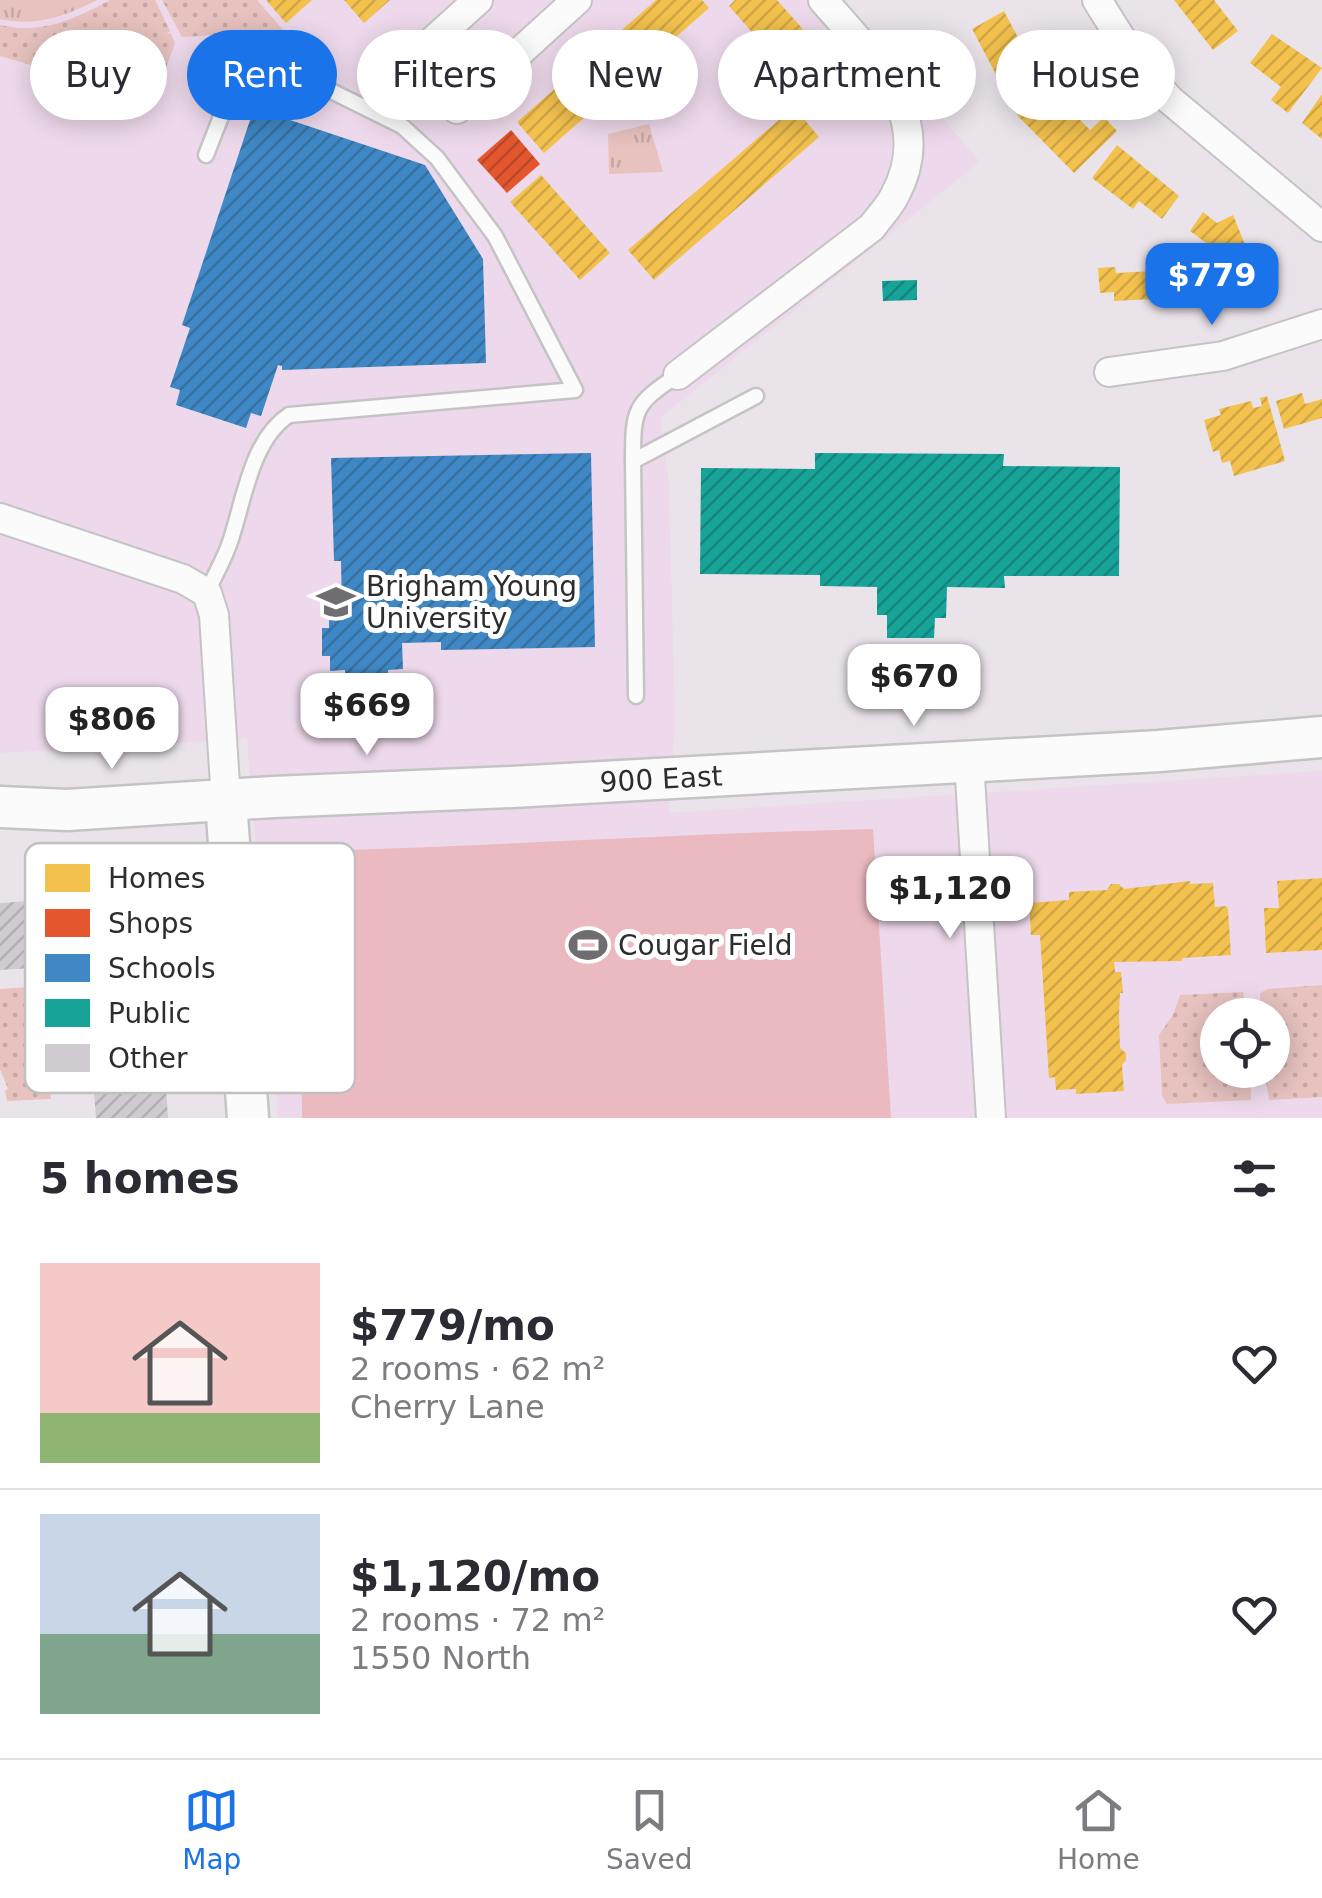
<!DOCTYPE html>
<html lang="en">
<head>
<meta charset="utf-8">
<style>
	body { margin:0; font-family:"DejaVu Sans",sans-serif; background:#f2f2f3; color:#2b2b33; height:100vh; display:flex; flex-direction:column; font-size:38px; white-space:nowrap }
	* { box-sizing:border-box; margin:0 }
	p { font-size:32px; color:#7c7c81 }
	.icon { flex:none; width:55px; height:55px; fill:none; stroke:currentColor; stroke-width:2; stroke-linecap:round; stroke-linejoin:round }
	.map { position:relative; height:1118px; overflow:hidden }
	.side { display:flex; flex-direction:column; background:#fff; flex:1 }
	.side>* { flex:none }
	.top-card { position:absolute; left:30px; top:30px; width:1262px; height:90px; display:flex; gap:20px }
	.buttons { position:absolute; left:1200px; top:998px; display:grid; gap:20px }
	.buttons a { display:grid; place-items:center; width:90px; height:90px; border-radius:50%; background:#fff; box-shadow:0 5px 25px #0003; font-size:50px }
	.price { position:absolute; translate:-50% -85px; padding:0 22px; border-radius:20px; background:#fff; color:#222; font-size:32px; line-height:65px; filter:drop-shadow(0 2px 5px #0008) }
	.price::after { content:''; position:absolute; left:50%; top:60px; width:30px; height:22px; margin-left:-15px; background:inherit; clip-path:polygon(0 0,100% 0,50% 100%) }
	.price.selected { background:#1a73e8; color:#fff }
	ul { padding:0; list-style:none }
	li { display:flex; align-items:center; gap:30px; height:250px; padding:0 40px }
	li+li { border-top:2px solid #e1e1e2 }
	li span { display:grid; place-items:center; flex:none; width:280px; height:200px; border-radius:0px; color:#555 }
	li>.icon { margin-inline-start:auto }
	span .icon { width:120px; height:120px; fill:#fffc; stroke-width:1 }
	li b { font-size:42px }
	h2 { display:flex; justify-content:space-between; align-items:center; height:120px; padding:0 40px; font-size:42px }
	.tag { padding:0 35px; border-radius:45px; background:#fff; box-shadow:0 5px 25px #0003; font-size:35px; line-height:90px }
	.tag.selected { background:#1a73e8; color:#fff }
	.menu { display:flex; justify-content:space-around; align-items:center; height:140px; border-top:2px solid #e1e1e2; background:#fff; font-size:28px; color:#7c7c81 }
	.menu a { display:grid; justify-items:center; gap:5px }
	.menu .selected { color:#1a73e8 }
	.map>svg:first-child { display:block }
	.education { fill:#edd9eb; fill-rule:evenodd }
	.grass { fill:url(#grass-dots) }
	.park { fill:url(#park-tufts) }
	.pitch { fill:#ebbac1 }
	.homes { fill:url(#homes-hatch) }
	.shops { fill:url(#shops-hatch) }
	.schools { fill:url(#schools-hatch) }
	.public { fill:url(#public-hatch) }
	.building { fill:url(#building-hatch) }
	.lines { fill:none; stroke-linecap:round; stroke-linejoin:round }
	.lane-casing { stroke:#c4c4c5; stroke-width:19 }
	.street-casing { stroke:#c4c4c5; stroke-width:32 }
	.secondary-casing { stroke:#c4c4c5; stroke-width:45 }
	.lane { stroke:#fcfbfc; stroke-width:14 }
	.street { stroke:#fcfbfc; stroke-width:28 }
	.secondary { stroke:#fcfbfc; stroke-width:40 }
	.labels { text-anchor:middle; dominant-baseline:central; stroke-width:10; stroke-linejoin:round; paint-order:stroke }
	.poi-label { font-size:28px; fill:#2d2d2d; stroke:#fff; text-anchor:start }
	.street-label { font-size:28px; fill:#2d2d2d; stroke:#fff }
	.key { fill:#fff; stroke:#c0c0c0; stroke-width:2.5 }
	.key-label { font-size:28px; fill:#2d2d2d }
</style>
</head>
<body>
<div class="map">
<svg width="1322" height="1118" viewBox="0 0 1322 1118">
	<defs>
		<pattern id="grass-dots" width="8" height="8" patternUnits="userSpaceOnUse" patternTransform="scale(2.5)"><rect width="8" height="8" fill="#e7c2bf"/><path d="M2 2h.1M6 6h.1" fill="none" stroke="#c6a7a4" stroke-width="1.8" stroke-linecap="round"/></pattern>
		<pattern id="park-tufts" width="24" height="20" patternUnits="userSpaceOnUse" patternTransform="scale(2.5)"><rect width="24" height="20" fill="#e7c2bf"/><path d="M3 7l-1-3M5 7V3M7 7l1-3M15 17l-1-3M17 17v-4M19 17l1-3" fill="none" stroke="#c6a7a4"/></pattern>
		<pattern id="homes-hatch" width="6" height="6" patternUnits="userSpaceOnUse" patternTransform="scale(2.5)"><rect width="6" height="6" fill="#f2c14e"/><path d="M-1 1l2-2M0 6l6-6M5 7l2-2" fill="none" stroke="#d0a644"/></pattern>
		<pattern id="shops-hatch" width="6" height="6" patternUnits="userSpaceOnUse" patternTransform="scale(2.5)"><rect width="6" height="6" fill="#e4572e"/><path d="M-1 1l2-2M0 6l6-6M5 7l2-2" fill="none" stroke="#b94828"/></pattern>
		<pattern id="schools-hatch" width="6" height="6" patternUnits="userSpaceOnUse" patternTransform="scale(2.5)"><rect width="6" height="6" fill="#3f88c5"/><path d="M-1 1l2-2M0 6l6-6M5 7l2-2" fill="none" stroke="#3570a0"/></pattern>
		<pattern id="public-hatch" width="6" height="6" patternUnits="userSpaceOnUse" patternTransform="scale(2.5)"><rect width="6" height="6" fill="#17a398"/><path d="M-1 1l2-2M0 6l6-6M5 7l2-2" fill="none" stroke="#15857c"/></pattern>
		<pattern id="building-hatch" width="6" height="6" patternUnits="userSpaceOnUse" patternTransform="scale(2.5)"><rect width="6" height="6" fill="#d0cbd0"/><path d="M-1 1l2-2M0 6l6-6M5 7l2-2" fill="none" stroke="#b3afb3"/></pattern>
	</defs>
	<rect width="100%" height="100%" fill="#eae4ea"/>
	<path class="education" d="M0 0H842L980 162 660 418 669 483 675 721 669 813 1322 771V1118H278L247 739 0 753ZM1218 1015H1272V1070H1218Z"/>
	<g class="grass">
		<path d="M110 0H155L170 31 167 33 171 34 175 43 155 99 123 72 48 46 38 67 0 56V25C42 35 74 19 110 0Z"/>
		<polygon points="162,0 257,0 284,31 182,37"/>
		<polygon points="1322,985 1322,1097 1269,1100 1264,1070 1272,1070 1272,1015 1261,1015 1260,993 1268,989"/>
		<polygon points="44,986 51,1099 7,1101 5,1091 8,1089 0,1069 0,989"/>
		<polygon points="1243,992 1247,1015 1218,1015 1218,1070 1251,1070 1251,1100 1167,1104 1162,1096 1159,1035 1173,1015 1180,995"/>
	</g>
	<g class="park">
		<path d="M0 0H97C66 16 36 27 0 19Z"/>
		<polygon points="649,124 663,172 609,174 608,134"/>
	</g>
	<path class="pitch" d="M873 829 891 1118H302L301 1018 291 873 297 872 312 858V851C499 846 685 833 873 829Z"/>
	<g class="homes">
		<polygon points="266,0 312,0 286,23"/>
		<polygon points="344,0 390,0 364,23"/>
		<polygon points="656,0 702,0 709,8 544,153 517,122"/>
		<polygon points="735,0 777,0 831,61 801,88 729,6"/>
		<polygon points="1174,0 1214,0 1238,31 1213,50"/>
		<polygon points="1004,11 1030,60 1038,56 1047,74 1007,95 972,29"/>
		<polygon points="1272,34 1322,68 1288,113 1271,100 1281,87 1250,63"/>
		<polygon points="1046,85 1090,130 1104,117 1117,131 1074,173 1017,115"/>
		<polygon points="1322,94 1322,139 1302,123"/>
		<polygon points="794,107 819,137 654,280 628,250"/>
		<polygon points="1117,145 1179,196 1162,219 1139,201 1133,209 1092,178"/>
		<polygon points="541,175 610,253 580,280 510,202"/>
		<polygon points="1203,212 1217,223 1233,215 1250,257 1261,252 1257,293 1234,290 1198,306 1185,274 1205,266 1209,245 1190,231"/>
		<polygon points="1115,267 1116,273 1171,270 1173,298 1114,301 1114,292 1100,293 1098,268"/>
		<polygon points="1302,393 1305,404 1322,399 1322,418 1284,429 1276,401"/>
		<polygon points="1267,396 1285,461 1234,476 1230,461 1222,463 1219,450 1213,452 1204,420 1221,415 1219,409 1251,401 1253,408 1262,406 1260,398"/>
		<polygon points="1322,878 1322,950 1266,953 1264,908 1279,908 1277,881"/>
		<polygon points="1190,881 1190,884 1213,883 1215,907 1226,906 1228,909 1231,955 1182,958 1182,961 1114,962 1115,972 1121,972 1123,993 1120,993 1119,1014 1120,1048 1126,1053 1126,1060 1122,1065 1124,1091 1076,1094 1076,1089 1056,1090 1055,1077 1049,1078 1040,935 1031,935 1029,903 1069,900 1069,892 1107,890 1111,884 1119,884 1124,889"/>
	</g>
	<polygon class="shops" points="511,130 540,164 507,193 477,160"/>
	<g class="schools">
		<polygon points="254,108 425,165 483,259 486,363 282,370 282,366 278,365 261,416 251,413 246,428 176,405 180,390 170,387 190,328 182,325"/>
		<polygon points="591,453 595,647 441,650 441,642 402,643 403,669 388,670 388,677 345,678 345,670 330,671 330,656 322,656 322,628 329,628 329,613 342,613 341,561 334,561 331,458"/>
	</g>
	<g class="public">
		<polygon points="917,280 917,300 883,301 882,281"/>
		<polygon points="815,453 1004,454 1003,466 1120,467 1119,576 1004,576 1005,588 947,587 946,618 935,618 934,638 887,638 887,615 877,615 877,587 820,586 820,575 700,574 701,468 815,469"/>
	</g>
	<polygon class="building" points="153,893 168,1118 96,1118 94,1092 87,1092 80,986 84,986 83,965 0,970 0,903"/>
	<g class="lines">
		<g class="lane-casing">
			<g id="lane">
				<path d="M206 155 222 114 244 81 317 84 402 126 437 158 495 236 575 390 289 415C251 440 244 501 230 542 224 560 214 576 207 593"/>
				<path d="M633 461C633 409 634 404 678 375"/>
				<polyline points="636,696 633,461 756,396"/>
			</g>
		</g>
		<g class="street-casing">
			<g id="street">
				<polyline points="478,0 413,59 457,109 577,0"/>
				<polyline points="1097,0 1137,64 1170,100 1322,227"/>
				<polyline points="1109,372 1223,356 1322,324"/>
				<path d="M678 375 872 227C879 217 890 206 895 195 938 115 870 55 823 0"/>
				<polyline points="0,518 183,579 207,593 214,615 226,800"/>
				<polyline points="969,761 991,1118"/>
			</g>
		</g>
		<g class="secondary-casing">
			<g id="secondary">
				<polyline points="226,800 248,1118"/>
				<path id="s1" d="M0 807 67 810 273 797 512 787 1159 751 1322 737"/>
			</g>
		</g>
		<use href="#lane" class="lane"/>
		<use href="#street" class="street"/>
		<use href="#secondary" class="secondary"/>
	</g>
	<defs>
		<g id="university-bare" transform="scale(3)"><path d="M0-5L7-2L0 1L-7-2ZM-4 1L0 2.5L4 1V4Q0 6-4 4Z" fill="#6f6d6f" stroke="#fff" stroke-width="2.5" paint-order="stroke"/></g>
		<g id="stadium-bare" transform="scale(3)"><path d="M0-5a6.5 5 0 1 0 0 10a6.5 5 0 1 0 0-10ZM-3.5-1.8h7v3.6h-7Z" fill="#6f6d6f" stroke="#fff" stroke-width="2.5" paint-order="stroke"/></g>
	</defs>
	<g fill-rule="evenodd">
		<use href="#university-bare" x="336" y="602"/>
		<use href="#stadium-bare" x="588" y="945"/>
	</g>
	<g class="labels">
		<g class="poi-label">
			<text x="366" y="586">Brigham Young<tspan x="366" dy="32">University</tspan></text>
			<text x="618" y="945">Cougar Field</text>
		</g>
		<g class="street-label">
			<text stroke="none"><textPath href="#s1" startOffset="662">900 East</textPath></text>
		</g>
	</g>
	<rect x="25" y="843" width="330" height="250" rx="15" class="key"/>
	<rect x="45" y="864" width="45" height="28" fill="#f2c14e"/>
	<rect x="45" y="909" width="45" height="28" fill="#e4572e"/>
	<rect x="45" y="954" width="45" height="28" fill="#3f88c5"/>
	<rect x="45" y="999" width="45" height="28" fill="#17a398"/>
	<rect x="45" y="1044" width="45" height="28" fill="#d0cbd0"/>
	<g class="key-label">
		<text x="108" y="888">Homes</text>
		<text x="108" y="933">Shops</text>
		<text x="108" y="978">Schools</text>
		<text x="108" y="1023">Public</text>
		<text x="108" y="1068">Other</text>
	</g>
</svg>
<div class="buttons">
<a><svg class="icon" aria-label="locate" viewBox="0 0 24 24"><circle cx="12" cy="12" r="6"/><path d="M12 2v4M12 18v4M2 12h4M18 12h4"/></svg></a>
</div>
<b class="price selected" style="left:1212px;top:328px">$779</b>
<b class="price" style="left:914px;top:729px">$670</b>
<b class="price" style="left:367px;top:758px">$669</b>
<b class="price" style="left:112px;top:772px">$806</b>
<b class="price" style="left:950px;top:941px">$1,120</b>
<div class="top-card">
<a class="tag">Buy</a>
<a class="tag selected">Rent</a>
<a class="tag">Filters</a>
<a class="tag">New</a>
<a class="tag">Apartment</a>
<a class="tag">House</a>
</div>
</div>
<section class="side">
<h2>5 homes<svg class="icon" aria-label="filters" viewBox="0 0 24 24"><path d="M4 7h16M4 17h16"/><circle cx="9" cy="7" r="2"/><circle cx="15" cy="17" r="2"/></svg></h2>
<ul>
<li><span style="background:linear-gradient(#f6c9c9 75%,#8fb573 0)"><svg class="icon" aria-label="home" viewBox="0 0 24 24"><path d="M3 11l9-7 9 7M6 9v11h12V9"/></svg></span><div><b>$779/mo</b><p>2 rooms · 62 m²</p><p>Cherry Lane</p></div><svg class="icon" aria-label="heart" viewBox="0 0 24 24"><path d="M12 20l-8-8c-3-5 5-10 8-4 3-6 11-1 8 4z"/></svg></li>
<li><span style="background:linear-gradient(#c9d6e8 60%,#7fa58c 0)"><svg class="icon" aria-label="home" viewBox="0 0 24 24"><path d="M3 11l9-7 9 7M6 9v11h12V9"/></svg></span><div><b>$1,120/mo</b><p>2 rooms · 72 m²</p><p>1550 North</p></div><svg class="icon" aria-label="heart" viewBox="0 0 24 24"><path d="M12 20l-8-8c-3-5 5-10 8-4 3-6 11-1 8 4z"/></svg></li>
</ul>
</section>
<nav class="menu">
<a class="selected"><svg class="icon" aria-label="map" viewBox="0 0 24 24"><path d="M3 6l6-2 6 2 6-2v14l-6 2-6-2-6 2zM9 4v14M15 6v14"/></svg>Map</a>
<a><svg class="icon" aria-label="saved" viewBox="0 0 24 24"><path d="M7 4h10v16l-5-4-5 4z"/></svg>Saved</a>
<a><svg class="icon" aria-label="home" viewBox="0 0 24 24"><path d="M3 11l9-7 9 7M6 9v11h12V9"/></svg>Home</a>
</nav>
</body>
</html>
